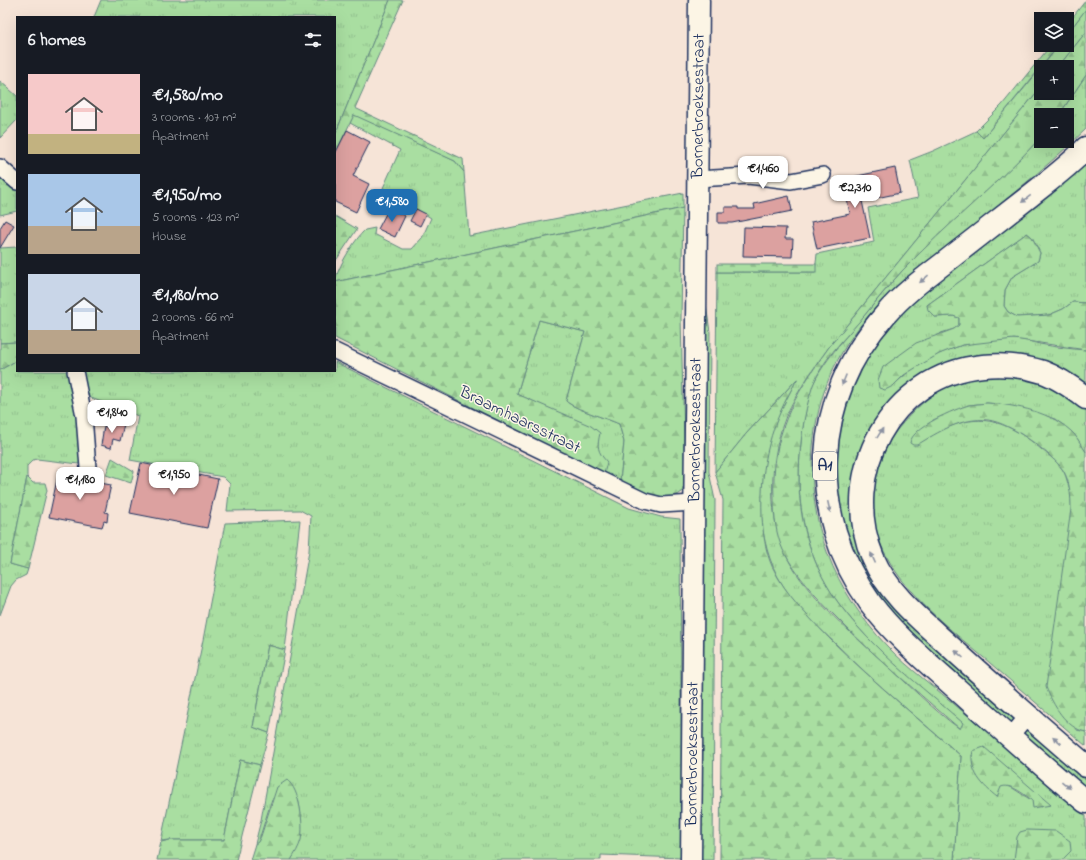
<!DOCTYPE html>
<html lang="en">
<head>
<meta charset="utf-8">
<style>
	body { margin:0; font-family:"Indie Flower",sans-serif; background:#242831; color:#f1f3f6; height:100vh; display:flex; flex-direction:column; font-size:15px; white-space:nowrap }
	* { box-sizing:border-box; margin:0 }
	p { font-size:13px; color:#9ea1a6 }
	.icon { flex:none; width:22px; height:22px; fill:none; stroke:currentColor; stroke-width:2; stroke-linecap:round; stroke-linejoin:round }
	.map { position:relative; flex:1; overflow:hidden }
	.panel { position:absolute; left:16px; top:16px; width:320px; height:356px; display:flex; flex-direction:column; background:#171b24; border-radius:0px; box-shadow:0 4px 16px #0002 }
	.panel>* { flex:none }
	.tools { position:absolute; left:1034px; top:12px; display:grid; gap:8px }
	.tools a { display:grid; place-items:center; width:40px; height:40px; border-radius:0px; background:#171b24; box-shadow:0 4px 16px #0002; font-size:20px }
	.price { position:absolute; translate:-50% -34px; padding:0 9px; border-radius:8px; background:#fff; color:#222; font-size:13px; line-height:26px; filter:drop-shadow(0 1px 2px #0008) }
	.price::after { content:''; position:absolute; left:50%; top:24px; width:12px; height:9px; margin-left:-6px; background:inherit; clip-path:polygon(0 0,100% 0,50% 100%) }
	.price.on { background:#1f6fb2; color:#fff }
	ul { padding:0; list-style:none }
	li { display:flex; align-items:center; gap:12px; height:100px; padding:0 12px }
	li span { display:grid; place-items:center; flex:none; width:112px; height:80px; border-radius:0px; color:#555 }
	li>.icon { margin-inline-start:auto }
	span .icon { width:48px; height:48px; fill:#fffc; stroke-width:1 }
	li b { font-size:17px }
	h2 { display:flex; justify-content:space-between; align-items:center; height:48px; padding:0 12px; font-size:17px }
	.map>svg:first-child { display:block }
	.grass { fill:url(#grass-tufts); stroke:#628680; fill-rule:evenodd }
	.forest { fill:url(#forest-firs); stroke:#628680 }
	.building { fill:#dca1a0; stroke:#1b2f5e }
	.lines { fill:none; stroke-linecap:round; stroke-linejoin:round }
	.minor-casing { stroke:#1b2f5e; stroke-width:18 }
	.major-casing { stroke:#1b2f5e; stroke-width:23 }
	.highway-casing { stroke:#1b2f5e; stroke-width:25 }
	.minor { stroke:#fcf5e5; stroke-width:15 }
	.major { stroke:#fcf5e5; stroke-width:20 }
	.highway { stroke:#fcf5e5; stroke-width:22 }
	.oneway { fill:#8c92a2 }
	.labels { text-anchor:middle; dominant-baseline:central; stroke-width:3; stroke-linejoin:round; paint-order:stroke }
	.shield { fill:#fcf5e5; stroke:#5e6a86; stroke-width:1 }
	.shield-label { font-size:16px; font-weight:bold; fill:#1b2f5e }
	.street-label { font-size:17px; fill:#1b2f5e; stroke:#fcf5e5 }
</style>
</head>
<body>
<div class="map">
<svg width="1086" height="860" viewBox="0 0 1086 860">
	<defs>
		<pattern id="grass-tufts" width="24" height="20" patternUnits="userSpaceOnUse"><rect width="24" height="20" fill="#a9dea1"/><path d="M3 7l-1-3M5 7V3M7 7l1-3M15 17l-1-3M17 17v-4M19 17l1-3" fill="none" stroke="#91bf8d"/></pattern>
		<pattern id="forest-firs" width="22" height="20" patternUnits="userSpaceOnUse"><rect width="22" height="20" fill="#a9dea1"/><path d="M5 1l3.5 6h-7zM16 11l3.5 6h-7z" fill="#91bf8d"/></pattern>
	</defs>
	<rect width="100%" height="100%" fill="#f6e4d7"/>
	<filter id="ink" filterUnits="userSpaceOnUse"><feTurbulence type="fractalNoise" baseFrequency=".025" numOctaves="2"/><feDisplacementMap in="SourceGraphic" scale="8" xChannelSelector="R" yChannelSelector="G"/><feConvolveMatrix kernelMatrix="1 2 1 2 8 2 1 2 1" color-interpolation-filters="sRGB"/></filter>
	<g filter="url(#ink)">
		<g class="grass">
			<polygon points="101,0 390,0 335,135 335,17 94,17"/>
			<polygon points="1086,9 1086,32 1058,67 1042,67 1059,45 1067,45 1067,34"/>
			<path d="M1041 68V87L829 347C813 369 790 401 782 427 768 472 768 528 793 568 814 601 851 633 880 659 906 682 932 709 960 729 919 688 864 641 832 594 810 560 799 517 799 477 799 453 804 404 814 382 827 357 845 338 863 317 876 302 888 286 902 271 946 224 997 184 1041 137V141H1067V115H1059L1086 75V129C1041 173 991 211 943 251 918 271 892 291 870 314 835 354 818 394 813 446 807 524 834 590 887 646 909 669 936 688 960 709 1002 744 1044 780 1086 816V860H1062L1016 851 1014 860H954L961 756C919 719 876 684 837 645 817 626 796 607 782 584 756 542 756 484 770 437 776 417 787 399 796 380L746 434 715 472 717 272H815L817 254 874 242 868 208 918 198 910 160 933 151 976 131 983 138ZM972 755 1042 807 1011 787 1005 785 1000 787 977 776 973 765Z"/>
			<polygon points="0,81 17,96 17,120 0,138"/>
			<path d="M354 114 455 161 464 172 469 236 683 193V208L335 282C337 268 355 239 365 230L375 228 374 234 403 249H412L422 238 431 218 383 188 400 150 350 123Z"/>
			<path d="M1086 156V303L1073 302 1063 309 1049 315 1017 317 1008 312 1004 306 1005 290 1012 277 1038 261 1040 253 1032 237 1027 233 927 305 935 317 953 316 959 318V325L954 329 941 333 893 386C924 354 969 338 1013 339 1022 339 1031 342 1040 344 1055 347 1071 349 1086 350V389L1055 369 943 372 866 453 876 572 1086 771V791L1042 754 902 625 869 583 854 555 845 530 839 502 836 461 839 426 858 370 896 311Z"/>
			<polygon points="0,173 17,189 17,211 0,215"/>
			<polygon points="17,247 17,342 0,343 0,248"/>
			<polygon points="705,297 710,332 709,472 715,500 713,860 700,860"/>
			<path d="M539 320 585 332 566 401C574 409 606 418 619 424L624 442 620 482 604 474 597 446 552 410 517 394Z"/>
			<polygon points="17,360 17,371 73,371 84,444 79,464 37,459 33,460 27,466 27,477 10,564 28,569 26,575 16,580 11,586 0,615 0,370"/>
			<path d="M335 362 629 508 661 517 680 519 682 858 601 855V860H291C304 837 303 823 298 798L272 799 258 843 255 844 261 820 309 551 311 516 300 510 227 511 230 484 223 477 130 460 138 416 86 396 82 371H335Z"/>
			<path d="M1011 374C1043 382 1060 389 1086 410V452L1074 434 1055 419 1007 405 987 403 969 405 933 420 917 444C962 416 990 409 1035 444 1044 452 1058 461 1064 472 1067 478 1068 486 1071 492L1077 730 1086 732V746C1054 718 1022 691 990 663 935 616 852 557 877 473 882 458 887 442 897 430 931 388 958 376 1011 374Z"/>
			<polygon points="300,520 285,650 268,645 253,727 269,733 260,765 240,760 224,840 170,840 161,841 203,640 225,523"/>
		</g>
		<g class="forest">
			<polygon points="390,0 403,0 355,108 463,159 464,172 455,161 354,115 335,154 335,135"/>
			<polygon points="1086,0 1086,9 1067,34 1067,24"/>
			<path d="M1086 32V75L1059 115H1041V137C998 184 947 224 902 271 887 287 873 305 859 322 842 341 822 361 813 385 803 415 799 449 799 480 799 524 813 569 840 605 873 650 921 686 963 723L960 729C919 693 876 658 838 619 817 598 797 577 783 550 776 535 774 517 774 500 771 434 792 399 829 347L1041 87V93H1067V67H1058Z"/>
			<polygon points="1051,45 1059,45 983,138 976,131 1002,105"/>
			<path d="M683 208 681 318 685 481 682 492C662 507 639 491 620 482L624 442 619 424C606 418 574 409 566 401L585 332 539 320 517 394 591 426 600 433C597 447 597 451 607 462L604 474 335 338V282Z"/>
			<polygon points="335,216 357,229 335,262"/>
			<polygon points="1027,233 1032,237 1040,253 1038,261 1012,277 1005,290 1004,306 1008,312 1017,317 1049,315 1063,309 1073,302 1086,303 1086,350 1014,339 962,345 939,354 917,367 904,375 893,386 885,390 879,388 878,380 883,367 916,343 954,329 959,325 959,318 953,316 935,317 928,310 927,305"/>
			<rect x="717" y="264" width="99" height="8"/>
			<polygon points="17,342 17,360 0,370 0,343"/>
			<path d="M798 378C771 423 760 463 762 516 763 533 765 550 772 566 786 596 810 618 832 641 873 681 917 718 961 756L954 860H720L723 500 715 472 746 434Z"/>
			<path d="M987 403C1016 405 1053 412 1074 434 1078 439 1082 446 1086 452V732C1066 728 1053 705 1046 687L1071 509C1071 497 1070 481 1063 470 1050 452 1011 423 988 420 962 417 938 432 917 445H913L910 443C912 427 955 409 969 405 975 404 981 404 987 403Z"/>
			<polygon points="112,458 134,471 131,483 106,475"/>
			<polygon points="27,477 33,483 45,483 47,490 28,569 10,564"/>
			<polygon points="268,645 285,650 269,733 253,727"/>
			<path d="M984 747 1051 805 1033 808 1032 800C1023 794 1011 783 1001 787L997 797C983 786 968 771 973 751Z"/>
			<polygon points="240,760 260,765 236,860 157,860 161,842 170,840 224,840"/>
			<path d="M287 780C300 789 304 825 301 840 299 847 295 854 291 860H250L255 844 258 842 261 836 277 787Z"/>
			<polygon points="1027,830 1056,831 1070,841 1071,851 1062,860 1014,860 1017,837 1020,832"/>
		</g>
		<g class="building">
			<polygon points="347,130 370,142 353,176 369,184 356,212 335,202 335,154"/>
			<polygon points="895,168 900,193 862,201 870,238 817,249 811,222 850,214 843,179"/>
			<polygon points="789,196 792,211 732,223 718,223 718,212 725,212 725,207 738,207 738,209 755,209 754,204"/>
			<polygon points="389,208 405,216 395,237 378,229"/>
			<polygon points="416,209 426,214 420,226 410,221"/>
			<polygon points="5,220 14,225 0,248 0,228"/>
			<polygon points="744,227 786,228 785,239 793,239 792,257 743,256"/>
			<polygon points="111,422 124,424 120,441 113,439 111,448 101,445 104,426 110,428"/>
			<polygon points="141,463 218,479 207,528 130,513"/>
			<polygon points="58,475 111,485 105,512 108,513 107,522 104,521 102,527 49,517"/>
		</g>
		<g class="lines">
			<g class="minor-casing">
				<g id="minor">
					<polyline points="0,167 17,182"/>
					<polyline points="697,179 748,176 791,181 823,175"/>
					<polyline points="335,351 645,501 661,505 694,503"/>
					<polyline points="75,371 84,416 88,468"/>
					<polyline points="1010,737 1028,715"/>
				</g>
			</g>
			<g class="major-casing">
				<g id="major">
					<path id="s1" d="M691 860 699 0"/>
				</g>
			</g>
			<g class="highway-casing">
				<g id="highway">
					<path d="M1086 148C1068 167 1047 182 1026 199 999 220 971 242 944 263 923 279 902 295 885 315 811 399 806 514 871 604 895 636 928 663 958 690 1000 728 1042 766 1086 802"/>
					<path d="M1086 398C1073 388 1059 378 1043 372 1024 366 1003 364 983 366 890 375 838 474 873 558 889 596 926 624 955 651 998 690 1042 728 1086 766"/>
				</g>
			</g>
			<use href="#minor" class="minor"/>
			<use href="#major" class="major"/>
			<use href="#highway" class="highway"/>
		</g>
		<defs><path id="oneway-solid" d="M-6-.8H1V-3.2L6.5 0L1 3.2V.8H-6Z"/></defs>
		<g class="oneway">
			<use href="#oneway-solid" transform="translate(1026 199) rotate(142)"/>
			<use href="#oneway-solid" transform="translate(924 279) rotate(140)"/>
			<use href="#oneway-solid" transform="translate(844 380) rotate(112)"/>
			<use href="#oneway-solid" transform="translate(880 433) rotate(-58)"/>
			<use href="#oneway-solid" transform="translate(829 507) rotate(77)"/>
			<use href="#oneway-solid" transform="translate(873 558) rotate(-114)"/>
			<use href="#oneway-solid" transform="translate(959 654) rotate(-138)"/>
			<use href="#oneway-solid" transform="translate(1057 740) rotate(-139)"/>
			<use href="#oneway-solid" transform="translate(1066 785) rotate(40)"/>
		</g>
	</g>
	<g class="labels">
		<rect class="shield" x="813" y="452" width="24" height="28" rx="3"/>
		<g class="shield-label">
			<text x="825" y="466">A1</text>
		</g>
		<g class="street-label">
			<text stroke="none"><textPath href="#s1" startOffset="754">Bornerbroeksestraat</textPath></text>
			<text transform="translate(520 420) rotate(26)">Braamhaarsstraat</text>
			<text stroke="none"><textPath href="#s1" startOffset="430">Bornerbroeksestraat</textPath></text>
			<text stroke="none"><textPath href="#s1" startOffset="106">Bornerbroeksestraat</textPath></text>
		</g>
	</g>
</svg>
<div class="tools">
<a><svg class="icon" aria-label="layers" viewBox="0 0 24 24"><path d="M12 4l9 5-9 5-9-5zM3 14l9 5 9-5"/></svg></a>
<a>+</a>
<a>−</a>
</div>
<b class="price" style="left:763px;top:190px">€1,460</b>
<b class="price" style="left:855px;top:209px">€2,310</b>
<b class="price on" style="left:392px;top:223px">€1,580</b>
<b class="price" style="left:112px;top:434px">€1,840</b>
<b class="price" style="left:174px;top:496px">€1,950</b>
<b class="price" style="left:80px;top:501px">€1,180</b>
<section class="panel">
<h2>6 homes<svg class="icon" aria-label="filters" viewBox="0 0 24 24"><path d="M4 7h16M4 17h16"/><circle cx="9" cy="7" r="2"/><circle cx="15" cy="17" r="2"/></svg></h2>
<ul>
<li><span style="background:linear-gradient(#f6c9c9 75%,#c2b280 0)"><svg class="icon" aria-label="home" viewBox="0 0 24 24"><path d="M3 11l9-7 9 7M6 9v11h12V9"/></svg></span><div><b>€1,580/mo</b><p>3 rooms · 107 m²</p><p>Apartment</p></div></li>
<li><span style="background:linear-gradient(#a9c7e8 65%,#b9a48a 0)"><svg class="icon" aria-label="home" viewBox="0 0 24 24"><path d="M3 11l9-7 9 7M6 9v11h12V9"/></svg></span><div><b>€1,950/mo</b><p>5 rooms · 123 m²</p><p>House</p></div></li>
<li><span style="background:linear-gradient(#c9d6e8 70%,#b9a48a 0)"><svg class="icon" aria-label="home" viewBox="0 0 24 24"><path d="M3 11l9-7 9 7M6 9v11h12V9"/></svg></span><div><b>€1,180/mo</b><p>2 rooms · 66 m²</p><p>Apartment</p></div></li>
</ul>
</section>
</div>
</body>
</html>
